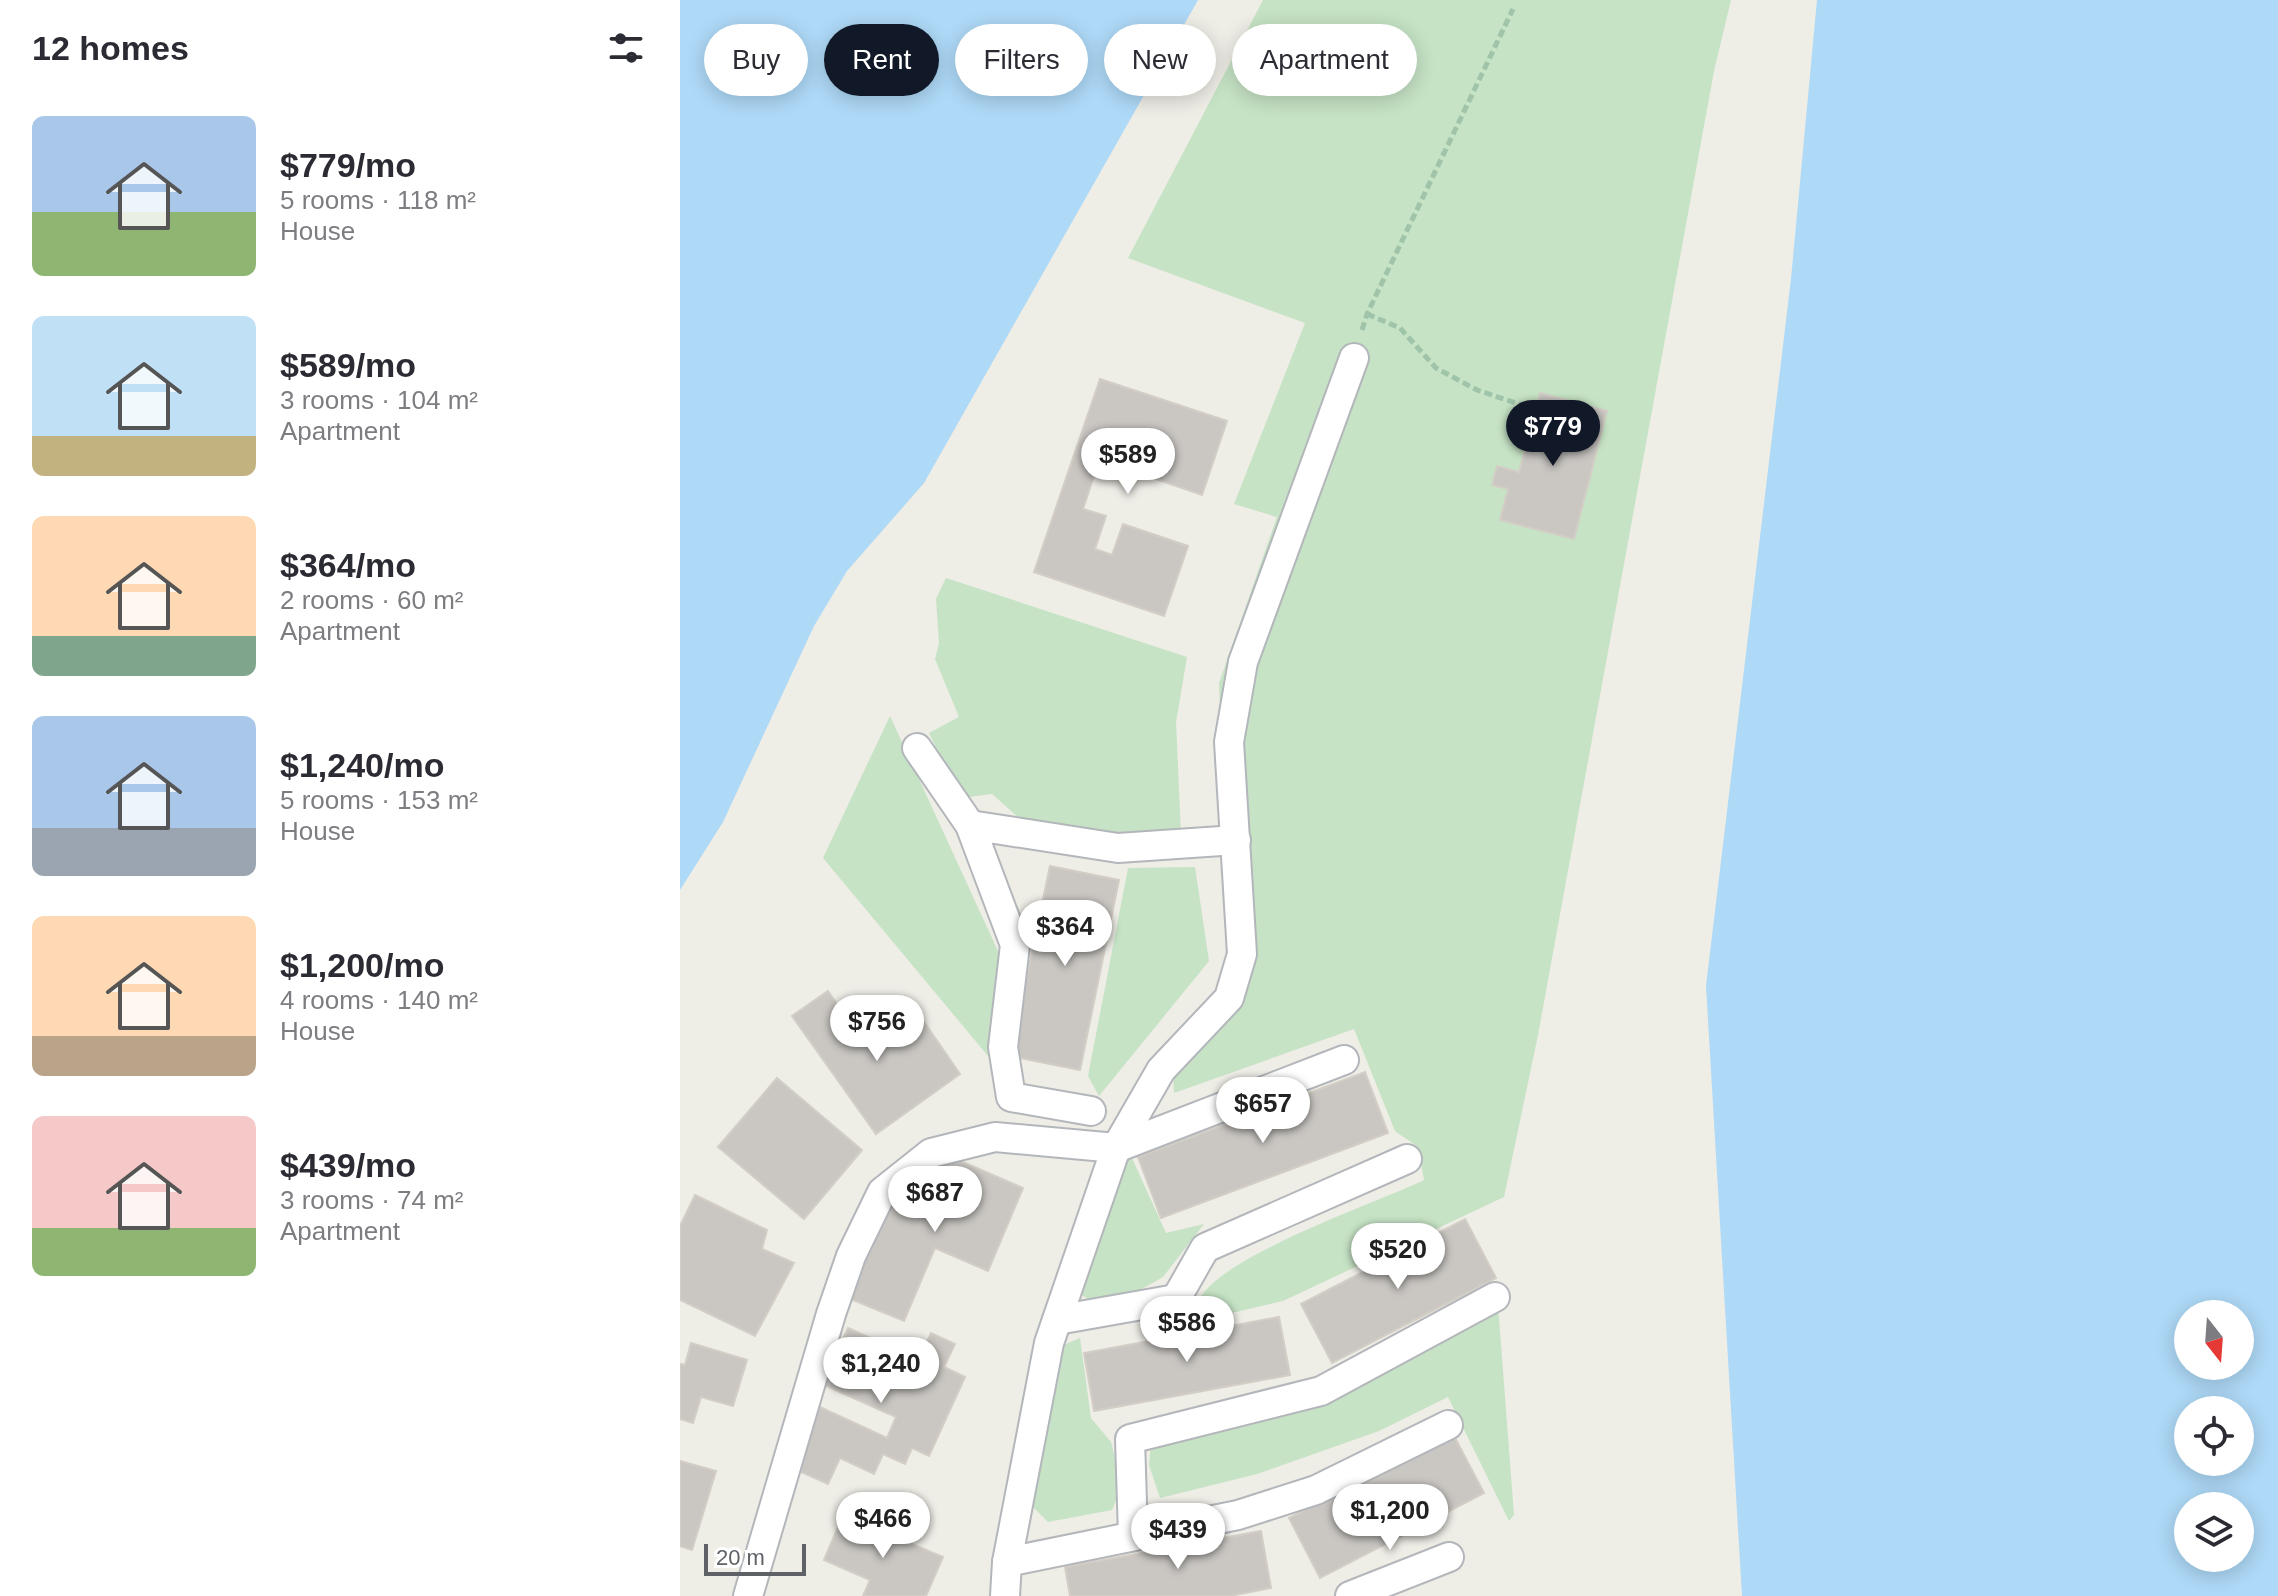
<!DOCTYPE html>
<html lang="en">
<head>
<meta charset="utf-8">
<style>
	body { margin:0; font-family:Helvetica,sans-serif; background:#f2f2f3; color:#2b2b33; height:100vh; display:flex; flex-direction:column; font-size:30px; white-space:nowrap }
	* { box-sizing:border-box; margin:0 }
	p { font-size:26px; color:#7c7c81 }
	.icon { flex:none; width:44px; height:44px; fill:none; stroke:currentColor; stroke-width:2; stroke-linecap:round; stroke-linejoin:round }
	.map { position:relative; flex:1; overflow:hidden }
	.side { display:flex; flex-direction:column; background:#fff; width:680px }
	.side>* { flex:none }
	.guide { position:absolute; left:24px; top:24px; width:760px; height:72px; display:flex; gap:16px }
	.needle { width:52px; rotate:163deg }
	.tools { position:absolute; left:1494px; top:1300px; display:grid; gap:16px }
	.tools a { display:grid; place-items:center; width:80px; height:80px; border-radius:50%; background:#fff; box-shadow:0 4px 20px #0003; font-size:40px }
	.scale { position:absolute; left:24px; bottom:20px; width:102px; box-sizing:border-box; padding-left:8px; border:4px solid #5e6165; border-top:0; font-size:22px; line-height:28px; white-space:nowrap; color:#5e6165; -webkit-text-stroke:6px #fff; paint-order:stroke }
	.price { position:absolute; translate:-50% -68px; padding:0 18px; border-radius:28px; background:#fff; color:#222; font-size:26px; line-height:52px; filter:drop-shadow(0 2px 4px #0008) }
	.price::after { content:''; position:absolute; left:50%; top:48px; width:24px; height:18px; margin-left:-12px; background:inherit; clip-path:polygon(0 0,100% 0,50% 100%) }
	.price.current { background:#111827; color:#fff }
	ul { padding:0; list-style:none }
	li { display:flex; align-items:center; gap:24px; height:200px; padding:0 32px }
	li span { display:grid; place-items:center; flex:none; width:224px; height:160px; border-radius:12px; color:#555 }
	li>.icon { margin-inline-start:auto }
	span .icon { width:96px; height:96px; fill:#fffc; stroke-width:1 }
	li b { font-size:34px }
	h2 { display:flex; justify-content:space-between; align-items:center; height:96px; padding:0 32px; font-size:34px }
	.tag { padding:0 28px; border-radius:36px; background:#fff; box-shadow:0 4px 20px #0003; font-size:28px; line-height:72px }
	.tag.current { background:#111827; color:#fff }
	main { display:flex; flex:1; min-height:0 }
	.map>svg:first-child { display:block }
	.green { fill:#c6e3c5 }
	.water { fill:#aed9f7; fill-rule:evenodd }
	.building { fill:#cac7c3; stroke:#d3cec5; stroke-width:2 }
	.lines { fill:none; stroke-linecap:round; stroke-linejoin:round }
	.minor-casing { stroke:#b3b6ba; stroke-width:32 }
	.path { stroke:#9fc4a9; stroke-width:5; stroke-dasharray:8 4; stroke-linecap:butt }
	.minor { stroke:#fff; stroke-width:28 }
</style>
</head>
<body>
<main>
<section class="side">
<h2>12 homes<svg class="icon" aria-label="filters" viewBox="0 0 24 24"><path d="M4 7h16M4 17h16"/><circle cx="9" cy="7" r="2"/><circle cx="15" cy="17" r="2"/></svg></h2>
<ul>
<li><span style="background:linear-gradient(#a9c7e8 60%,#8fb573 0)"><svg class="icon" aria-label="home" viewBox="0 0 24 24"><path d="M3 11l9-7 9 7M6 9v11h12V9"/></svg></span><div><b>$779/mo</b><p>5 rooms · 118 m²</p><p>House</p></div></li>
<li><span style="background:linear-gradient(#bfe0f5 75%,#c2b280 0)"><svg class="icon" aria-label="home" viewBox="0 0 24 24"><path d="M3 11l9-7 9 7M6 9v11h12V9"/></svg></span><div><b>$589/mo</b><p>3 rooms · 104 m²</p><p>Apartment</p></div></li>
<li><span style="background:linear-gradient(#ffd9b3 75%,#7fa58c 0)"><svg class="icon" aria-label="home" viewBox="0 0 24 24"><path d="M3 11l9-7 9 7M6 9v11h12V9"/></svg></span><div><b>$364/mo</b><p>2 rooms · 60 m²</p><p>Apartment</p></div></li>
<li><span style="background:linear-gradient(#a9c7e8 70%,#9aa5b1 0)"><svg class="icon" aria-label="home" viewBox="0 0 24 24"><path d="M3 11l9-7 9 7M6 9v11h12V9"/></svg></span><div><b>$1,240/mo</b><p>5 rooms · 153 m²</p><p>House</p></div></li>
<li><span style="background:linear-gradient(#ffd9b3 75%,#b9a48a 0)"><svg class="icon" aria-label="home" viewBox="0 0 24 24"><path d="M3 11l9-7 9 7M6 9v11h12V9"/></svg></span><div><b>$1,200/mo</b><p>4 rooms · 140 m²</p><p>House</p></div></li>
<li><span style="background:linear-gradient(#f6c9c9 70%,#8fb573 0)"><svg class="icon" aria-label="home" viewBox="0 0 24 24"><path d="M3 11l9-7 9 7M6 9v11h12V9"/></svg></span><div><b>$439/mo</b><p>3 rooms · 74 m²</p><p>Apartment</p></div></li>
</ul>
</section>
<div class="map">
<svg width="1598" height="1596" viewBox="0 0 1598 1596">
	<rect width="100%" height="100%" fill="#eeede6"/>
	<g class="green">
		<path d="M583 0H1051L1034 71 858 1035 824 1197 603 1301 518 1321C518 1316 517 1308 518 1303 533 1258 699 1202 744 1180L738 1147 715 1131 674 1029 494 1093 493 1069 557 994 543 795 539 683 597 517 554 504 625 323 448 258Z"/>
		<polygon points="266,578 507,657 496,722 501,833 442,840 348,826 312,794 281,798 249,733 279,717 255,659 259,643 256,599"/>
		<polygon points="210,716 323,962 318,1068 143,858"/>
		<polygon points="515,867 529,961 419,1096 408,1076 448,868"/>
		<polygon points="451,1156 486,1233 524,1224 483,1277 453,1294 415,1303 400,1294 441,1165"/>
		<polygon points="818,1305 834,1515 829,1521 768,1397 699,1431 577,1474 480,1498 469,1465 471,1443 659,1391"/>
		<polygon points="400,1338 411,1418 431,1442 442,1486 432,1510 368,1522 349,1503 381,1346"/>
	</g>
	<g class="water">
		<polygon points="0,0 518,0 244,483 167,571 134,626 43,822 0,890"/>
		<path d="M1137 0H1598V1596H1062L1026 986 1111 279ZM1508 1314H1560V1366H1508ZM1508 1410H1560V1462H1508ZM1508 1506H1560V1558H1508Z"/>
	</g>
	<g class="building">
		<polygon points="420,379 547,421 522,495 461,474 472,442 453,436 440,472 418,464 403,509 426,516 415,549 432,555 443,524 508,546 484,616 354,572"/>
		<polygon points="860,393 927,411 894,539 820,520 828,489 812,485 817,466 839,472"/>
		<polygon points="370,866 439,880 400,1070 330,1056"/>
		<polygon points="148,991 178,1034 223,1037 244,1022 280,1074 196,1134 112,1016"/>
		<polygon points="685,1072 708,1133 481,1218 458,1157"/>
		<polygon points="97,1078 182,1150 124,1219 38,1147"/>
		<polygon points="271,1157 343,1188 308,1271 255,1248 224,1321 168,1298 208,1202 230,1211 246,1173"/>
		<polygon points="15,1195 87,1230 82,1249 114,1263 75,1336 0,1300 0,1226"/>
		<polygon points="785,1219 816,1278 652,1363 621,1304"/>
		<polygon points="599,1317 610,1375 414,1411 404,1353"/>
		<polygon points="168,1328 239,1360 251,1333 275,1344 264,1367 285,1377 249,1456 232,1448 225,1464 203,1454 194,1474 160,1458 148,1484 110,1467 138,1406 207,1438 216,1417 142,1384"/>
		<polygon points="11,1343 67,1360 53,1406 21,1397 13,1423 0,1419 0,1364 5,1365"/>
		<polygon points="773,1434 804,1493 640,1578 609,1518"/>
		<polygon points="0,1461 36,1471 12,1550 0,1546"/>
		<polygon points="163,1515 263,1557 246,1596 183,1596 190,1580 144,1560"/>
		<polygon points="581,1531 591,1588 550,1596 390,1596 385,1567"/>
	</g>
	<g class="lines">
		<g class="minor-casing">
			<g id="minor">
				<polyline points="237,748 290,825"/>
				<polyline points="411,1111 331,1097 323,1047 335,945 290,825 438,848 556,840"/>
				<polyline points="377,1320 496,1299 525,1248 727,1159"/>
				<polyline points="453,1536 450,1439 641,1391 815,1297"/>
				<polyline points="327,1562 558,1515 636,1490 768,1425"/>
				<polyline points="68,1596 151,1314 171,1256 202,1192 251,1153 315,1137 436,1148 664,1060"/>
				<polyline points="325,1596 327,1562 369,1343 436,1148 481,1070 549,998 562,954 549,742 563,662 674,358"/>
				<polyline points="670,1596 769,1557"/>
			</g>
		</g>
		<g class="path">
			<polyline points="687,314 720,328 756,368 797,390 854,409"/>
			<polyline points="682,330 687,314 833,9"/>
		</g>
		<use href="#minor" class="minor"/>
	</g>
</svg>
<div class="tools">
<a><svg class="needle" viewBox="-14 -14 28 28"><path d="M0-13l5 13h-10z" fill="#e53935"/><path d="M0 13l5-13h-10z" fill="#7c7c81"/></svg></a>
<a><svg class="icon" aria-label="locate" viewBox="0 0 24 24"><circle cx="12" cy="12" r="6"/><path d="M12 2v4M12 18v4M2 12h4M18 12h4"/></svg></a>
<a><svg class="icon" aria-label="layers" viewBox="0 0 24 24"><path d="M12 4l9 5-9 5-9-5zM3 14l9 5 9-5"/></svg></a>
</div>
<div class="scale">20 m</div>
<b class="price current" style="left:873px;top:468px">$779</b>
<b class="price" style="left:448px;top:496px">$589</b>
<b class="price" style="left:385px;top:968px">$364</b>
<b class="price" style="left:197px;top:1063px">$756</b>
<b class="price" style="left:583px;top:1145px">$657</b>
<b class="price" style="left:255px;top:1234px">$687</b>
<b class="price" style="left:718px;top:1291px">$520</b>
<b class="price" style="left:507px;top:1364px">$586</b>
<b class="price" style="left:201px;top:1405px">$1,240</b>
<b class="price" style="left:710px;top:1552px">$1,200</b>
<b class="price" style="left:203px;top:1560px">$466</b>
<b class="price" style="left:498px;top:1571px">$439</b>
<div class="guide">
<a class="tag">Buy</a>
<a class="tag current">Rent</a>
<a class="tag">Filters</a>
<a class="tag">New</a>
<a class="tag">Apartment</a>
</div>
</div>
</main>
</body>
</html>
